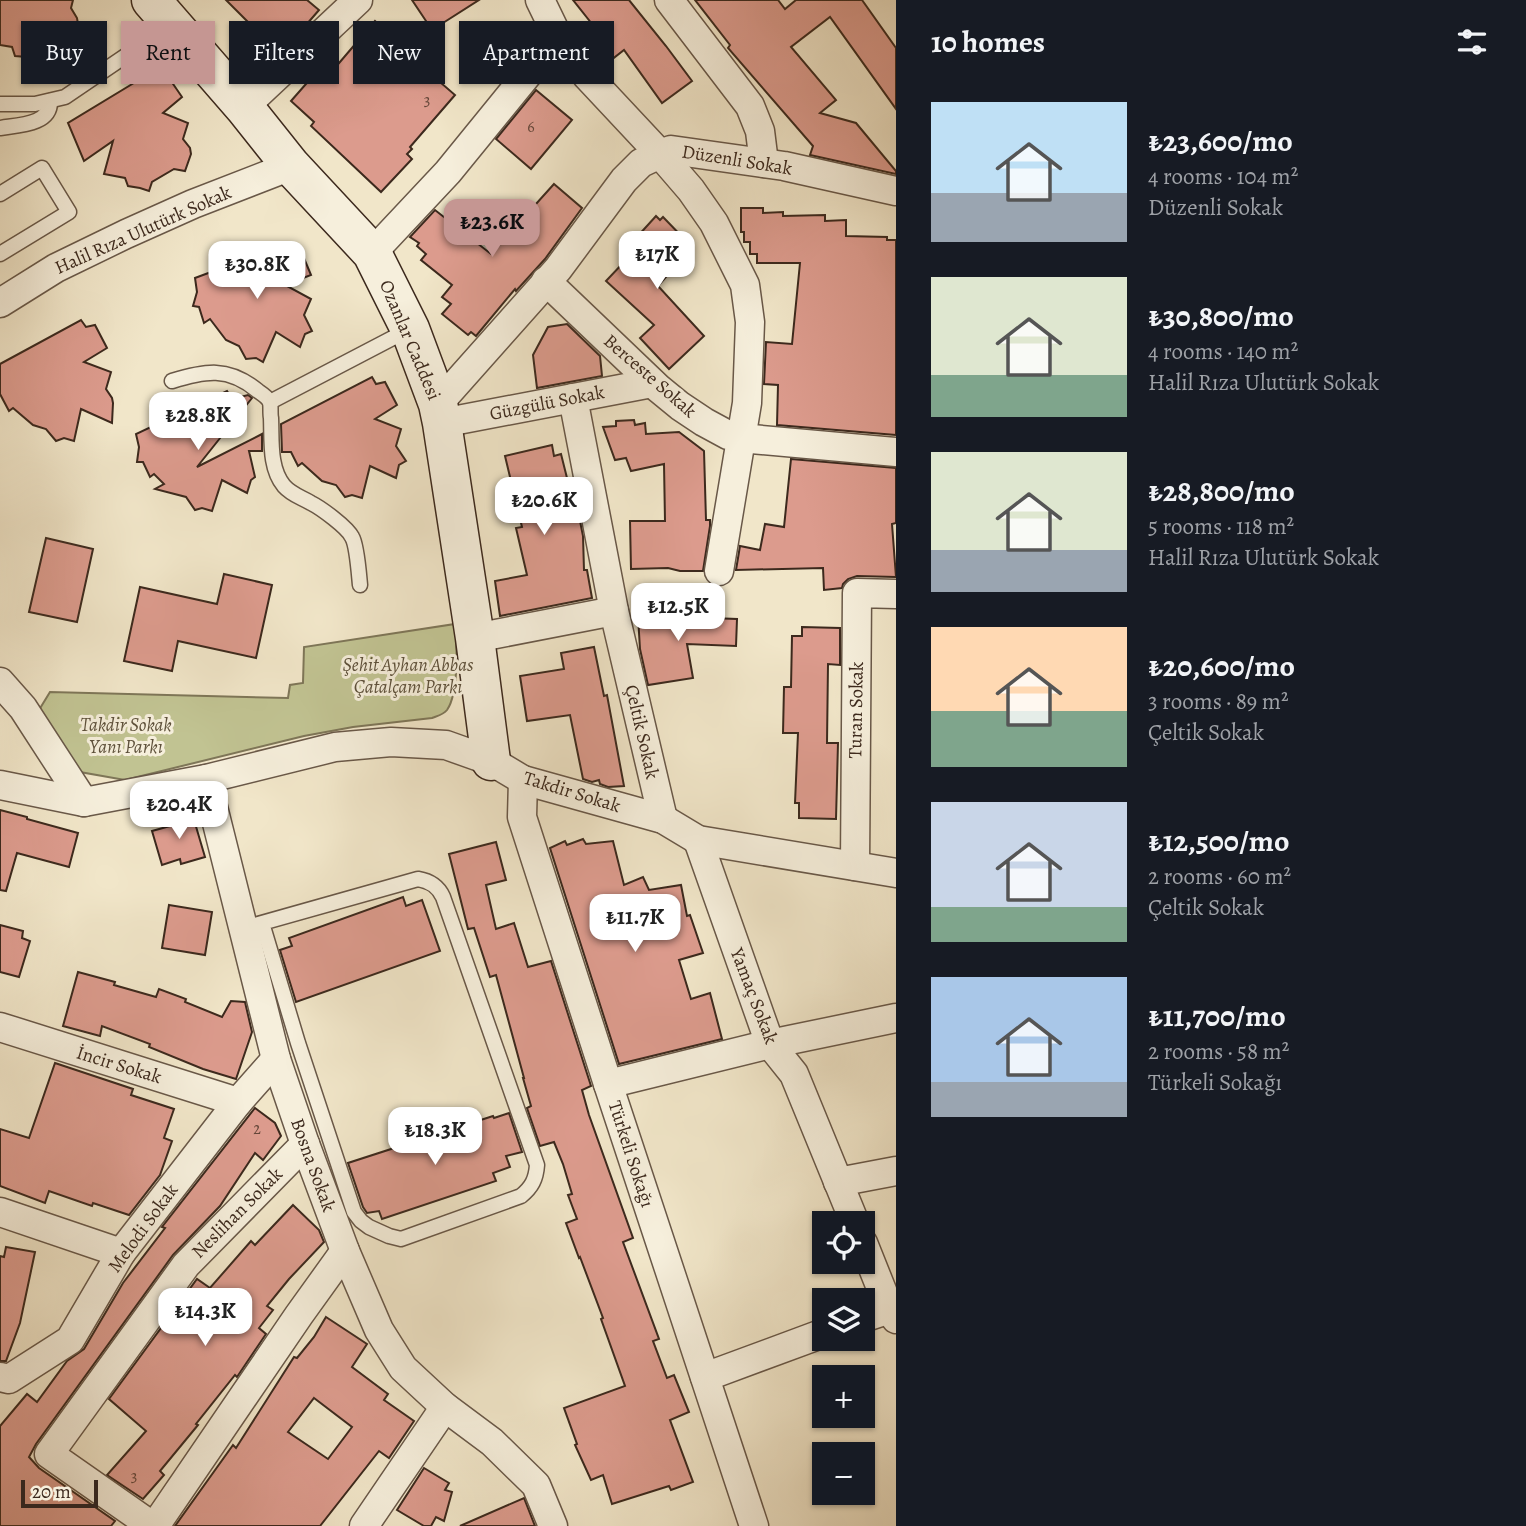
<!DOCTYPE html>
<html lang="en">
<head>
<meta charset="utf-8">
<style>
	body { margin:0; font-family:Alegreya,serif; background:#242831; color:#f1f3f6; height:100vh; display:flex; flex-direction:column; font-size:26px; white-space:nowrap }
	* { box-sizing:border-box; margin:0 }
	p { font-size:23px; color:#9ea1a6 }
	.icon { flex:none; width:38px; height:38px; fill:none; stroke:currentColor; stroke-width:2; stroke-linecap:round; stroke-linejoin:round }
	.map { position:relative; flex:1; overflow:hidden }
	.drawer { display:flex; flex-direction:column; background:#171b24; width:630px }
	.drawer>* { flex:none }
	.hud { position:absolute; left:21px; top:21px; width:665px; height:63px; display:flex; gap:14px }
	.tools { position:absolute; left:812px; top:1211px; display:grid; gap:14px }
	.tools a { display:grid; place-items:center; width:63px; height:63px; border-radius:0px; background:#171b24; box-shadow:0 2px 5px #0004; font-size:35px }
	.scale { position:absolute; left:21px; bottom:18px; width:77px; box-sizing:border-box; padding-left:7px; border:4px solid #3c291d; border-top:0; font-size:19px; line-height:24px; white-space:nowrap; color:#3c291d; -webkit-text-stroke:5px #f6efdc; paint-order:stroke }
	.price { position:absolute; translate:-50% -60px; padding:0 16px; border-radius:14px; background:#fff; color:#222; font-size:23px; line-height:46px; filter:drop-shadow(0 2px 4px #0008) }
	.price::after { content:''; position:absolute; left:50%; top:42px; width:21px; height:16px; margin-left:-10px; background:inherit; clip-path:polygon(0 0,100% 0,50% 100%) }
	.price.selected { background:#c59692; color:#111 }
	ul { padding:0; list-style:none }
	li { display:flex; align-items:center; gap:21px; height:175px; padding:0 35px }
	li span { display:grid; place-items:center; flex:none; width:196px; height:140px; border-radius:0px; color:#555 }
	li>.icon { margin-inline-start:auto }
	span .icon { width:84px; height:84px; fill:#fffc; stroke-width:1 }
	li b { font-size:30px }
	h2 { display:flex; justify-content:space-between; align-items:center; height:84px; padding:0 35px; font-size:30px }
	.chip { padding:0 24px; border-radius:0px; background:#171b24; box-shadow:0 2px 5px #0004; font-size:24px; line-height:63px }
	.chip.selected { background:#c59692; color:#111 }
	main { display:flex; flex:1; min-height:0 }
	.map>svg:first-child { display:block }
	.green { fill:#c1c392; stroke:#7e7658; stroke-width:2 }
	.building { fill:#dc9b8d; stroke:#3c291d; stroke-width:2; fill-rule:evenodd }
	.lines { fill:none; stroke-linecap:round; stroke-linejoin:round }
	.lane-casing { stroke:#695848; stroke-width:17 }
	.street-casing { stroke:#695848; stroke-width:31 }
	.secondary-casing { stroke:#3c291d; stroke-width:41 }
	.lane { stroke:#f6efdc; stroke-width:14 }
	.street { stroke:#f6efdc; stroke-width:28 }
	.secondary { stroke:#f6efdc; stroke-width:38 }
	.labels { text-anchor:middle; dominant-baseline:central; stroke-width:6; stroke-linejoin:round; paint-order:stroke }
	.number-label { font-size:16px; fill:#644639 }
	.street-label { font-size:19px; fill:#3c291d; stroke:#f6efdc }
	.park-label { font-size:19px; font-style:italic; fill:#5d503a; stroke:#f6efdc }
</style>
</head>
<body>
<main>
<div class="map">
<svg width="896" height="1526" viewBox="0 0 896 1526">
	<rect width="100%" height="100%" fill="#f1e6c9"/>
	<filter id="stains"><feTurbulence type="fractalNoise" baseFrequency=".00286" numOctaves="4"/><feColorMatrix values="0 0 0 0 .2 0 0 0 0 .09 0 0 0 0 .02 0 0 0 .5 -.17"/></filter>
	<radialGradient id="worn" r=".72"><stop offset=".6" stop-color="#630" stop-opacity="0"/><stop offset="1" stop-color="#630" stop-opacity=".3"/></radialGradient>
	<path class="green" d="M455 624C457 644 459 693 447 710 443 715 437 716 432 718L353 727 304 736 125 780 80 772 39 710 50 692 288 698 290 685 303 683 304 647Z"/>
	<g class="building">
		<polygon points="0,0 73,0 71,8 77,18 78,24 72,40 61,38 39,51 36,61 27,57 15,56 12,47 0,45"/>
		<polygon points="226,0 307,0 319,10 300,32 283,47 281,45 274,52 255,36 258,32"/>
		<polygon points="412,0 479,0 432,30"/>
		<polygon points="573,0 629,0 666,46 692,81 662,103 624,50 606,64 585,38 596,29"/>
		<polygon points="695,0 778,0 785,9 796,0 862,0 896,48 896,109 830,17 791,47 836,100 820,113 856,123 896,171 896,174 810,155 813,146 728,48 730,45"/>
		<polygon points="375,21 414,54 411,57 455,95 410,147 412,149 407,154 412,159 381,192 311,126 314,122 291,101 320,68 328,76"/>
		<polygon points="152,72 169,78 182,97 163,113 188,123 183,139 190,148 191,154 185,171 174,169 152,182 149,191 140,188 128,186 125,178 104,174 113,141 84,161 68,123"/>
		<polygon points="536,90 572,120 531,169 496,139"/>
		<polygon points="554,184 582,208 545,259 516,291 515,289 476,336 471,332 468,335 442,314 451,304 442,297 452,285 421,260 426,254 417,246 419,243 410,237 435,210 491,254"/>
		<polygon points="741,208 763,208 763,213 783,212 783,216 825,215 825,221 846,220 846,236 887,237 887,240 896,240 896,435 777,425 778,385 764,384 766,342 792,344 800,263 757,263 757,254 750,254 750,242 744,242 744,232 741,232"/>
		<polygon points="656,216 660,220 663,217 692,247 658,286 704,336 669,369 640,338 654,325 606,281 643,242 637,237"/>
		<polygon points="289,243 293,251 301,251 311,275 285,285 311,299 304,315 312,331 305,334 300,347 276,332 263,362 256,358 246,359 239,346 226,340 210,319 204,323 199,307 193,306 197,292 195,278"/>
		<polygon points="81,320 86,327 95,325 107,348 84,362 111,372 106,389 112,398 113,403 112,423 81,409 74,441 64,438 56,441 46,429 33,425 13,408 9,411 0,394 0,364"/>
		<polygon points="567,324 600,356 602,376 537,388 533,355 548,327"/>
		<polygon points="372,377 376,384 385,382 397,405 375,419 401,429 396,446 406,461 399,465 396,478 370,466 362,498 352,495 345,497 336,485 322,481 302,463 298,466 291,452 282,452 281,424"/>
		<polygon points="227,391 232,399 248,395 252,398 197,467 262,434 262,451 249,451 255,477 251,480 247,493 222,480 212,511 202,508 195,510 186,497 155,489 164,484 154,474 150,477 143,462 137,462 139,447 136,434"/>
		<polygon points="634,420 635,425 645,423 646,434 679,432 704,451 706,520 710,520 710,526 703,571 680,571 668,568 631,569 630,521 665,521 664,464 631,471 626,458 615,460 603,427 616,426 616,421"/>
		<polygon points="552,445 554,456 561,454 567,478 561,479 570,518 579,516 583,536 584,570 587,570 592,598 500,616 495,581 527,575 516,528 522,527 505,456"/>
		<polygon points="791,459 896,468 896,523 892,524 896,577 857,576 848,579 843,584 842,588 824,590 823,568 736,570 740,546 760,550 765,524 784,527"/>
		<polygon points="46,538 93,549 77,622 29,612"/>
		<polygon points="224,574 272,585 256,658 178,641 172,671 124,661 140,587 217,604"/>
		<polygon points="682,611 683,617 737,619 736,646 687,644 693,678 648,685 640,649 638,616"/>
		<polygon points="802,627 840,628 840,665 828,664 827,743 838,743 836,819 799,818 799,803 795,803 798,733 783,733 784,687 791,687 792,636 802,636"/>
		<polygon points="594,647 604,696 607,695 624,786 608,787 600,784 599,780 592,782 583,779 570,715 527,721 520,676 564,669 561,653"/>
		<polygon points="0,810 27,817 27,819 78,833 69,867 17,853 6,891 0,890"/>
		<polygon points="192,813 205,857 181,864 180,859 162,865 152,831 170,826 168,820"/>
		<polygon points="583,839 586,844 613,841 624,885 643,877 649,890 681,885 687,916 690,915 703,953 679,960 691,999 710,993 722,1039 619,1064 550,848 565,841 567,845"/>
		<polygon points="496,842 506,880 486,885 496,929 514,923 528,967 551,961 591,1086 582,1090 589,1115 633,1238 623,1242 659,1339 653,1341 667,1378 674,1375 689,1412 670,1420 693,1482 671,1490 669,1486 612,1504 603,1475 591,1480 575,1445 577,1444 564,1408 625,1386 601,1319 603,1318 580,1257 579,1258 566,1223 577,1219 568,1195 572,1194 563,1164 554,1142 540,1146 527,1108 531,1106 523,1078 524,1078 496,975 490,977 474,928 468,929 449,854"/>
		<polygon points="403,897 406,906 422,900 440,951 296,1002 280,950 292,946 289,938"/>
		<polygon points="169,905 212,912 205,955 162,948"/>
		<polygon points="0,925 23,931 22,938 30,941 19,977 0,972"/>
		<polygon points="78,972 115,982 114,985 156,997 159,989 186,999 185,1002 222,1017 231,1001 245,1002 252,1032 236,1079 203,1069 149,1047 150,1044 102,1026 100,1036 63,1026"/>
		<polygon points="55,1063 133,1089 131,1095 174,1109 164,1138 172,1141 160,1175 129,1215 93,1203 92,1206 49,1191 45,1203 0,1186 0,1129 29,1138"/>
		<polygon points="255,1108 275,1123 281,1136 263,1160 255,1153 220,1206 173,1255 36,1444 29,1457 39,1468 115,1521 111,1526 0,1526 0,1426 27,1394 37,1402 67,1361 84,1349 123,1283 165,1228 162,1227"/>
		<polygon points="509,1113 522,1152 506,1156 510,1167 493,1173 496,1181 382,1219 379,1211 367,1213 363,1207 348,1163 493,1116 494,1118"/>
		<polygon points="293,1205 319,1230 324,1242 289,1279 267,1306 273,1310 259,1328 266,1334 237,1377 235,1375 196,1424 198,1425 160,1471 164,1475 143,1499 107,1475 146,1431 109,1399 197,1279 210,1288 251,1241 255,1245"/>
		<polygon points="6,1247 35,1252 20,1323 6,1361 0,1361 0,1256 4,1257"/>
		<path d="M326 1317 367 1344 352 1367 388 1394 384 1400 414 1421 389 1458 379 1451 320 1526H175L233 1445 236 1448 294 1357 297 1358 314 1337ZM314 1398 352 1427 328 1459 288 1432Z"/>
		<polygon points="424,1468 449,1483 445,1490 452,1492 444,1521 436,1517 431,1526 424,1526 397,1510"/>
		<polygon points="524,1498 535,1526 460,1526"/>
	</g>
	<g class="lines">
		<g class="lane-casing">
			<g id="lane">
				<polyline points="0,104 35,104 65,97 171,25"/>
				<path d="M0 128C18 125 51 125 50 101"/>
				<polyline points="0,194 42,168 69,212 0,254"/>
				<path d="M172 381C205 371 228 366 258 391 261 393 268 398 270 402 271 406 270 414 271 418 272 440 269 468 284 486 292 495 301 497 311 503 321 508 347 527 352 537 357 545 359 575 360 585"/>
				<polyline points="270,402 408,330"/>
				<path d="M244 928 418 879C430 881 438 886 443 897L537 1165C536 1179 532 1187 521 1196L401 1239 389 1236 369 1227 361 1221 354 1212 298 1043 262 923"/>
			</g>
		</g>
		<g class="street-casing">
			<g id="street">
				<polyline points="540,0 558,37 587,76 660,154 691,190 714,223 745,285 750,322 747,403 719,571"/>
				<polyline points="669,0 750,106 760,131 764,163"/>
				<polyline points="244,107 358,0"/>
				<polyline points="372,253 448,172 558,37"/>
				<polyline points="546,281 658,388 680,406 704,422 728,435 751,439 896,452"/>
				<polyline points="0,303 56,268 126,234 193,204 291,166"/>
				<polyline points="573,398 614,611 663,819"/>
				<polyline points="438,404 558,269 624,180 641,163 660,154 671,150 784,166 896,191"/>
				<polyline points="442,423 652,383"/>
				<polyline points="475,638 614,611"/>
				<polyline points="0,682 23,708 84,802"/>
				<polyline points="206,779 276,1059 305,1144 345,1251 379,1330 403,1368 445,1407 492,1442 536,1485 553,1526"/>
				<polyline points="523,780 522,817 608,1084 754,1526"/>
				<polyline points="0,785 84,802 206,779 335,747 391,742 446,745 491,761 523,780 663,819 698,840 896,873"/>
				<polyline points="698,840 770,1044 794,1074 855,1223"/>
				<polyline points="855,866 857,593 896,594"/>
				<polyline points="0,1027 238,1102"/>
				<polyline points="608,1084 770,1044 896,1018"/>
				<polyline points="838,1182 896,1171"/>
				<polyline points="0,1212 121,1253"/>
				<polyline points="863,1243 889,1308 896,1319"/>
				<polyline points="863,1318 896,1307"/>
				<polyline points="0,1377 9,1379 70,1340 121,1253 238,1102 276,1059"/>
				<polyline points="705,1377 824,1333"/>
				<polyline points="152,1526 49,1454 186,1265 305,1144"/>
				<polyline points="155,1526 299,1315 345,1251"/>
				<polyline points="364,1526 445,1407"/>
			</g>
		</g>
		<g class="secondary-casing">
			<polyline id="secondary" points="151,0 244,107 291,166 372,253 410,329 438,404 442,423 475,638 491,761"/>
		</g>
		<use href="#lane" class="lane"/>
		<use href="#street" class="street"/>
		<use href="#secondary" class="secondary"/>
	</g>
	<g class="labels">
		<g class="number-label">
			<text x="427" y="100">3</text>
			<text x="531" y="127">6</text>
			<text x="257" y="1129">2</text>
			<text x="134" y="1476">3</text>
		</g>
		<g class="street-label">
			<text transform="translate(737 160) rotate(9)">Düzenli Sokak</text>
			<text transform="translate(143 230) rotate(-24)">Halil Rıza Ulutürk Sokak</text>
			<text transform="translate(410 340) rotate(67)">Ozanlar Caddesi</text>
			<text transform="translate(650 376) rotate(41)">Berceste Sokak</text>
			<text transform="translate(547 403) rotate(-11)">Güzgülü Sokak</text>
			<text transform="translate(856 710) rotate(-89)">Turan Sokak</text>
			<text transform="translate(642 732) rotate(77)">Çeltik Sokak</text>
			<text transform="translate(572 792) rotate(17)">Takdir Sokak</text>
			<text transform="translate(754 996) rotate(69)">Yamaç Sokak</text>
			<text transform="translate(119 1065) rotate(17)">İncir Sokak</text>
			<text transform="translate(631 1154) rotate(72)">Türkeli Sokağı</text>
			<text transform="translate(313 1165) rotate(70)">Bosna Sokak</text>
			<text transform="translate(237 1213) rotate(-45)">Neslihan Sokak</text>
			<text transform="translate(143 1228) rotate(-54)">Melodi Sokak</text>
		</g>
		<g class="park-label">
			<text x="408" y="665">Şehit Ayhan Abbas<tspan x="408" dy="22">Çatalçam Parkı</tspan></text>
			<text x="126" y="725">Takdir Sokak<tspan x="126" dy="22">Yanı Parkı</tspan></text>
		</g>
	</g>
	<rect width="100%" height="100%" filter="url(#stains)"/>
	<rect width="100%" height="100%" fill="url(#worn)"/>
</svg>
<div class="tools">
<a><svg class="icon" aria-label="locate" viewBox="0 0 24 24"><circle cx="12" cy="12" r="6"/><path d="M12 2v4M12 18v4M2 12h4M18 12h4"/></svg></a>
<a><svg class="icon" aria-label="layers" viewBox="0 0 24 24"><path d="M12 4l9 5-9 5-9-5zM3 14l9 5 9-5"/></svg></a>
<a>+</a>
<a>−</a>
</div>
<div class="scale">20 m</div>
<b class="price selected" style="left:492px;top:259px">₺23.6K</b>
<b class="price" style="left:657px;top:291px">₺17K</b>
<b class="price" style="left:257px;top:301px">₺30.8K</b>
<b class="price" style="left:198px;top:452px">₺28.8K</b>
<b class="price" style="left:544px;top:537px">₺20.6K</b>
<b class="price" style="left:678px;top:643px">₺12.5K</b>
<b class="price" style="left:179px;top:841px">₺20.4K</b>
<b class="price" style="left:635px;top:954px">₺11.7K</b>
<b class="price" style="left:435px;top:1167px">₺18.3K</b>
<b class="price" style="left:205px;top:1348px">₺14.3K</b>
<div class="hud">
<a class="chip">Buy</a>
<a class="chip selected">Rent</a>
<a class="chip">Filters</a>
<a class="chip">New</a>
<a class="chip">Apartment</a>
</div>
</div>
<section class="drawer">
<h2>10 homes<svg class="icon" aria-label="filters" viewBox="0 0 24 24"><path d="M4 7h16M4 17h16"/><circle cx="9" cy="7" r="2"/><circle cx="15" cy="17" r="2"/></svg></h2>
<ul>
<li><span style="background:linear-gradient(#bfe0f5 65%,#9aa5b1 0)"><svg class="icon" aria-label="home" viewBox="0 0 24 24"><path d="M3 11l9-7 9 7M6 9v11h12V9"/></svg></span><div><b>₺23,600/mo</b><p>4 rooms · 104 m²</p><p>Düzenli Sokak</p></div></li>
<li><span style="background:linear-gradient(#dfe7d0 70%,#7fa58c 0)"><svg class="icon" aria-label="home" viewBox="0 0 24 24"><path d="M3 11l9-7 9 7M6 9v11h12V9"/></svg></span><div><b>₺30,800/mo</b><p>4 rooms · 140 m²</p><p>Halil Rıza Ulutürk Sokak</p></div></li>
<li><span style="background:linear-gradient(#dfe7d0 70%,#9aa5b1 0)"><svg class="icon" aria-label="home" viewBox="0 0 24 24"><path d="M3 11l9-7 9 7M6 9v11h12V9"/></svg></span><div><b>₺28,800/mo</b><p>5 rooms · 118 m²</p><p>Halil Rıza Ulutürk Sokak</p></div></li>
<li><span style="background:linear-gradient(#ffd9b3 60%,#7fa58c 0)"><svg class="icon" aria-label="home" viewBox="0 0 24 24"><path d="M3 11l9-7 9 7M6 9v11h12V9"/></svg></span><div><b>₺20,600/mo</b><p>3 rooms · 89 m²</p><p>Çeltik Sokak</p></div></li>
<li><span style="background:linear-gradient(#c9d6e8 75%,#7fa58c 0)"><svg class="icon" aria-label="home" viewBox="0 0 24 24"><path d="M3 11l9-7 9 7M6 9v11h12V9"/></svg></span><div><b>₺12,500/mo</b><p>2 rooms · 60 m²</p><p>Çeltik Sokak</p></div></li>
<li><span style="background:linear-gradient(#a9c7e8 75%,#9aa5b1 0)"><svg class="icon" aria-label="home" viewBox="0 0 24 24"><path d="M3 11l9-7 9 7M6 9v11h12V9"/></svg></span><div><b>₺11,700/mo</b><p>2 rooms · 58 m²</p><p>Türkeli Sokağı</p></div></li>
</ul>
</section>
</main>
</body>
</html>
